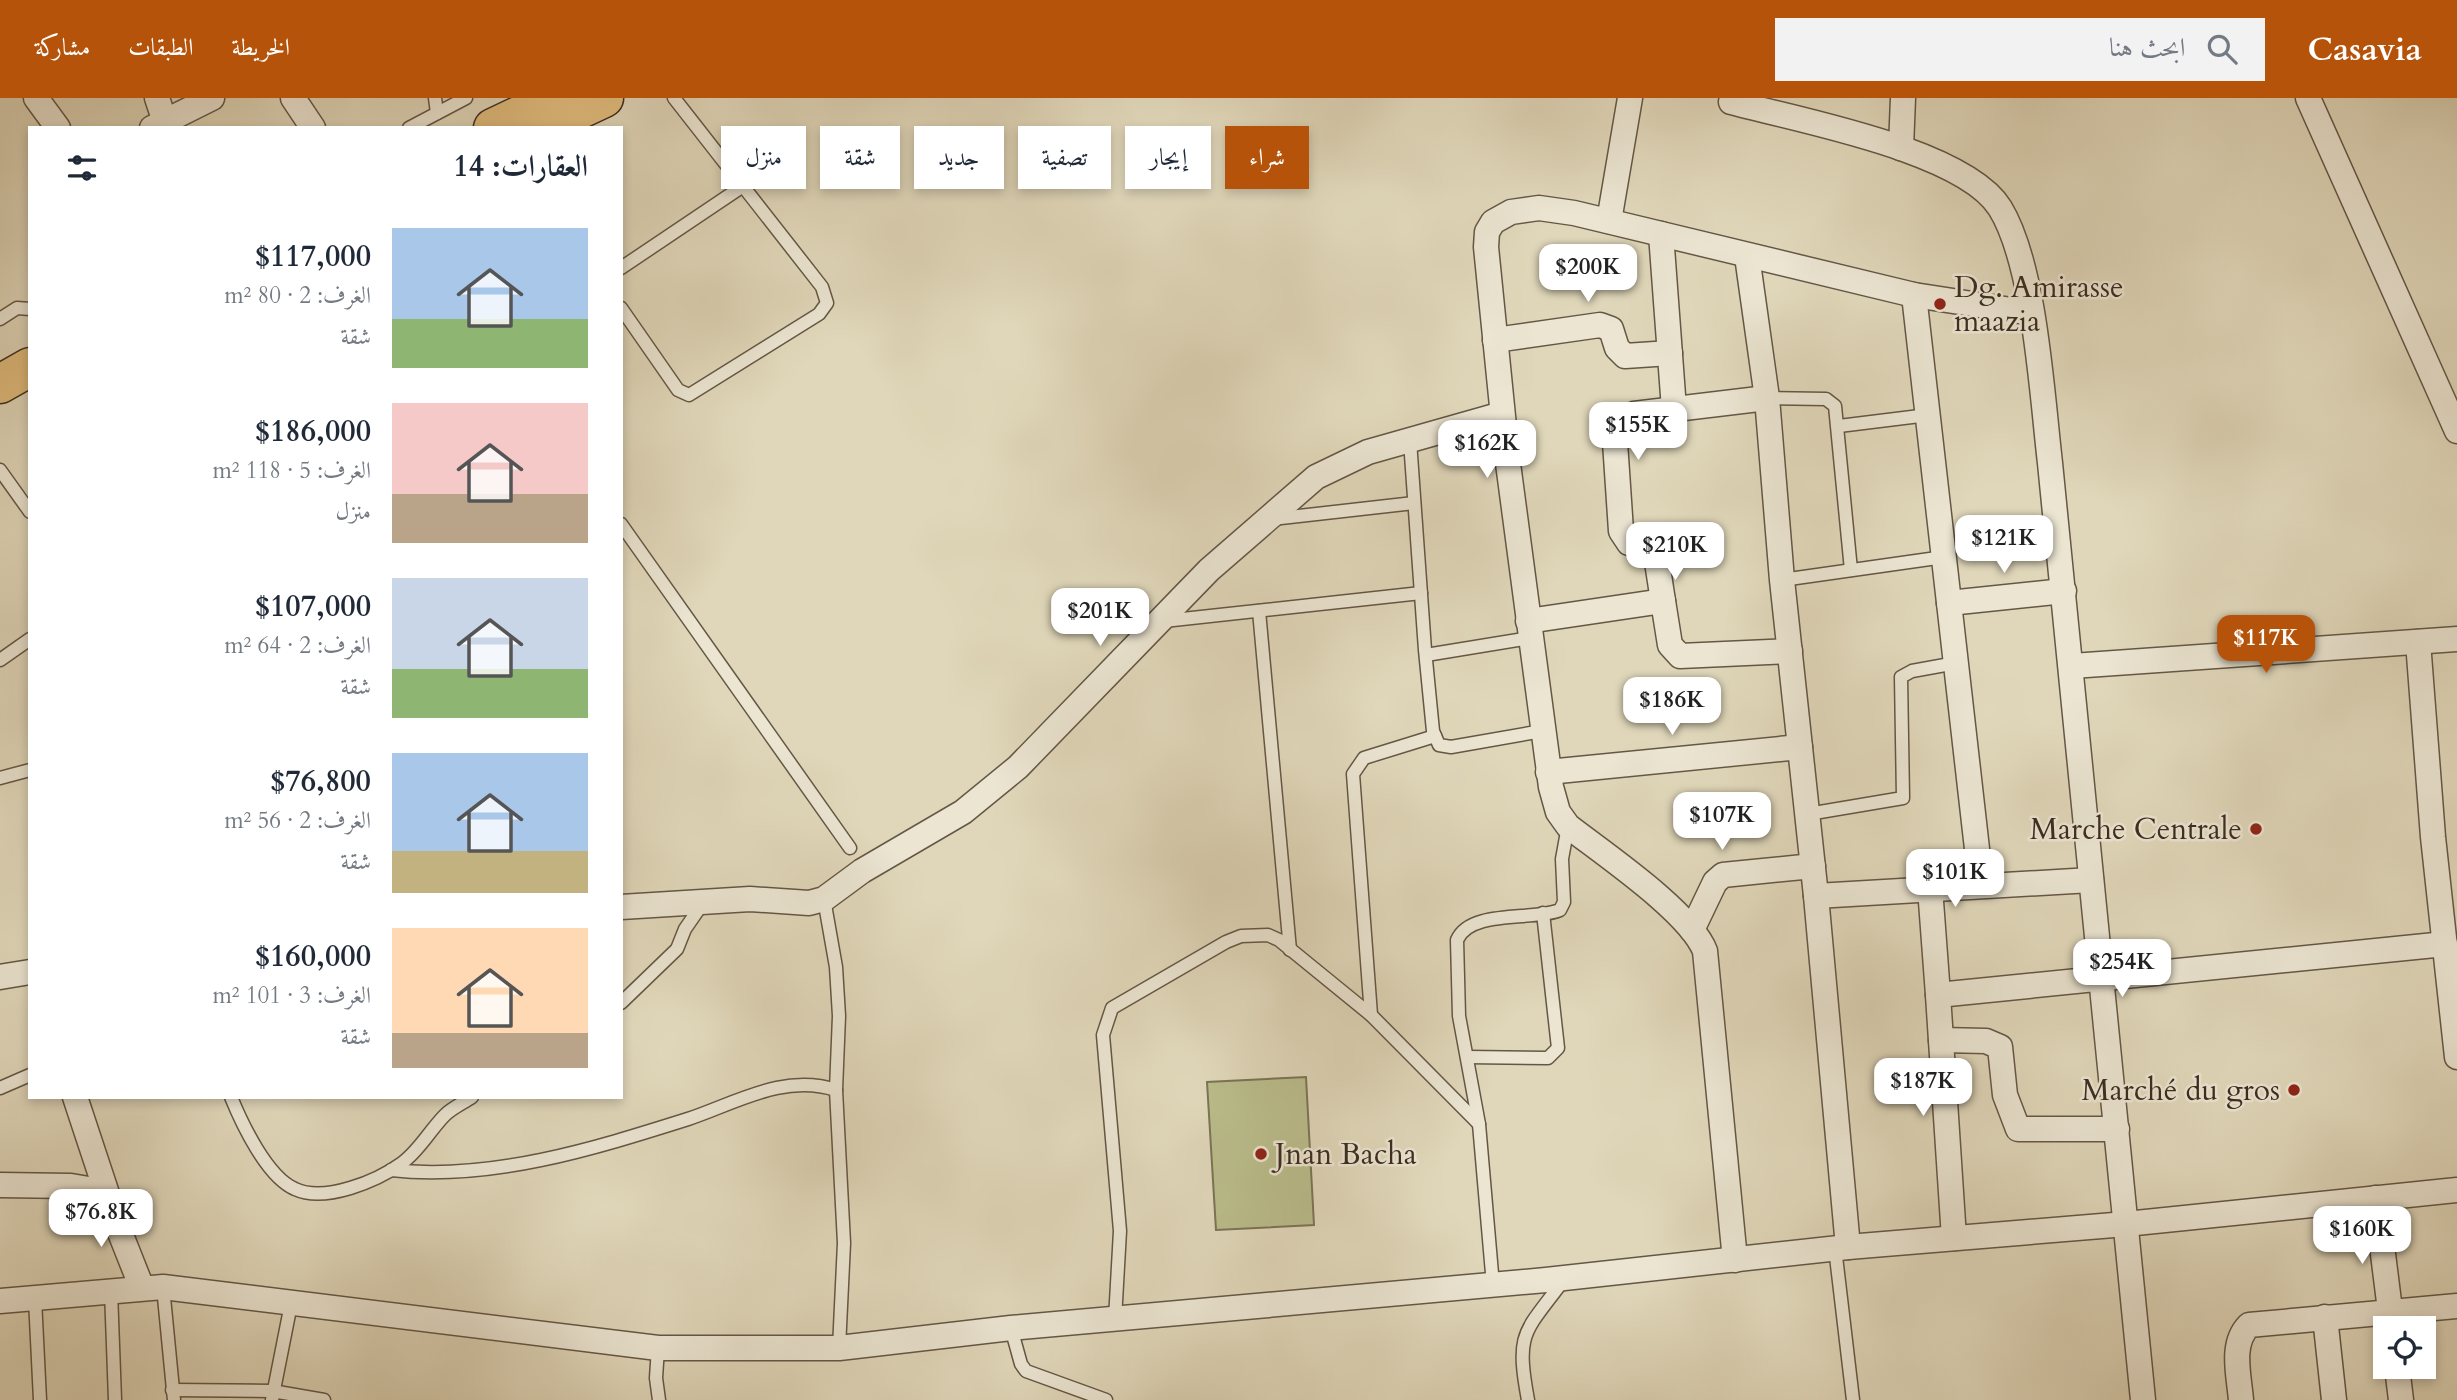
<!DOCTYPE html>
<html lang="ar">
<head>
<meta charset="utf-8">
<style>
	body { margin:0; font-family:Cardo,Amiri,serif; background:#f2f2f3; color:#1f2937; direction:rtl; height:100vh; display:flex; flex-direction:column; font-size:26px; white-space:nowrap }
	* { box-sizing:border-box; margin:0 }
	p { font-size:23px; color:#747a83 }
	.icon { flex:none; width:38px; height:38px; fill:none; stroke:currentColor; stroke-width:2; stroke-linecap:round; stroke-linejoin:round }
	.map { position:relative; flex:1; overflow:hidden; direction:ltr }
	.drawer { position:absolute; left:28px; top:28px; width:595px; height:973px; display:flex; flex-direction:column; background:#fff; border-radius:0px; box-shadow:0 4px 10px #0003; direction:rtl }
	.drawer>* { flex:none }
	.top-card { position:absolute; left:644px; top:28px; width:665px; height:63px; direction:rtl; display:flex; gap:14px }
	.tools { position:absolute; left:2373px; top:1218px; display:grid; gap:14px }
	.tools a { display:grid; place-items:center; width:63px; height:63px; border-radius:0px; background:#fff; box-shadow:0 4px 10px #0003; font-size:35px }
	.price { position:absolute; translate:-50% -60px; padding:0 16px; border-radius:14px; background:#fff; color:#222; font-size:23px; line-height:46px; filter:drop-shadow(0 2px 4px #0008) }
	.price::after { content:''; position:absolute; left:50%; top:42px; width:21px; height:16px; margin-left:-10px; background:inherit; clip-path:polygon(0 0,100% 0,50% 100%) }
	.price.current { background:#b45309; color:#fff }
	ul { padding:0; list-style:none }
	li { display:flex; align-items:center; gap:21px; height:175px; padding:0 35px }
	li span { display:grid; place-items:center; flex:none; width:196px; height:140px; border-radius:0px; color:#555 }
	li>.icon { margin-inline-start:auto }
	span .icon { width:84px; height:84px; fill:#fffc; stroke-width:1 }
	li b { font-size:30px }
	h2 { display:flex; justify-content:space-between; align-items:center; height:84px; padding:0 35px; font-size:30px }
	.pill { padding:0 24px; border-radius:0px; background:#fff; box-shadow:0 4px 10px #0003; font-size:24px; line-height:63px }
	.pill.current { background:#b45309; color:#fff }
	header { display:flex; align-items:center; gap:42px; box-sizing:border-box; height:98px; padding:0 35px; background:#b45309; color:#fff }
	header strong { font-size:33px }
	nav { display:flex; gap:38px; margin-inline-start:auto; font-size:24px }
	.search { width:490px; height:63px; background:#f2f2f3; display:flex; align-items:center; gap:18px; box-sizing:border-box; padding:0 24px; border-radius:0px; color:#747a83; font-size:26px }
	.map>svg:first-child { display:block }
	.green { fill:#babc8b; stroke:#7a7456; stroke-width:2 }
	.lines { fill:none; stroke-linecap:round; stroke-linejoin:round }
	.lane-casing { stroke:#645746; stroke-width:15 }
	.street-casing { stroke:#645746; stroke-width:27 }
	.highway-casing { stroke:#3b2c20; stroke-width:41 }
	.lane { stroke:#ebe5d2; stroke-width:12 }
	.street { stroke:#ebe5d2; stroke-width:24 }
	.highway { stroke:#e0bc7d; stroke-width:38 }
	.poi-dot { fill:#8f2418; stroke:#ebe5d2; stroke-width:2.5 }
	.labels { text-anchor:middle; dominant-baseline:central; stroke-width:5; stroke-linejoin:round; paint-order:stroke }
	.poi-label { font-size:30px; fill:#3b2c20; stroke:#ebe5d2; text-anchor:start }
</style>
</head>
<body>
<header>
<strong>Casavia</strong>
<div class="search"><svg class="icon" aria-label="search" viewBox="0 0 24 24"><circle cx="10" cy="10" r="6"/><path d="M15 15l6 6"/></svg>ابحث هنا</div>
<nav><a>الخريطة</a><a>الطبقات</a><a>مشاركة</a></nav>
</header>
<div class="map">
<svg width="2457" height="1302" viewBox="0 0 2457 1302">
	<rect width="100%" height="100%" fill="#e0d7ba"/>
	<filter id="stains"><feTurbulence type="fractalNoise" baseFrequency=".00286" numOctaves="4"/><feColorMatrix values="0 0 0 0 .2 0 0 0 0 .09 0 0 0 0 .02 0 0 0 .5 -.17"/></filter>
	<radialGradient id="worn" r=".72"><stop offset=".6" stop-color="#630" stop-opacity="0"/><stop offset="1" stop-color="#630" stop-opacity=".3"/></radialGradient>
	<polygon class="green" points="1306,979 1314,1127 1216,1132 1207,984"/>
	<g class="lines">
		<g class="lane-casing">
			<g id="lane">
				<polyline points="435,0 437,15"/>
				<polyline points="409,30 466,0"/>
				<polyline points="621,170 743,88"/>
				<polyline points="621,210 678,292 689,297 819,216 827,205 822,189 674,0"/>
				<polyline points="0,221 17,210 30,211"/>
				<polyline points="1767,300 1826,301 1835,308 1851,472"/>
				<polyline points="1839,328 1928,317"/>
				<polyline points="1410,343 1425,552 1433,633 1439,647 1451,649 1542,633"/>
				<polyline points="0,372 30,414"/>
				<polyline points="1272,421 1414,405"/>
				<polyline points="621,426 850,750"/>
				<polyline points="1782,482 1944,459"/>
				<polyline points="1259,513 1290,852"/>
				<polyline points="1164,523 1421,495"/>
				<polyline points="1426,557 1530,540"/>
				<polyline points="0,562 30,541"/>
				<polyline points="0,680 30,672"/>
				<polyline points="1808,716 1903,700 1901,579 1912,573 1956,565"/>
				<polyline points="824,801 836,869 839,918 836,992 844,1145 839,1250"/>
				<polyline points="621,905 677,851 685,831 703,805"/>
				<polyline points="1371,917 1353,676 1364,660 1435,638"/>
				<polyline points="1467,959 1548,960 1558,950 1543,815"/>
				<polyline points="0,990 30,977"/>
				<path d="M231 999C242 1026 267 1079 295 1091 325 1105 377 1083 402 1065 419 1053 430 1032 445 1017 452 1010 463 1005 472 999"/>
				<path d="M391 1072C491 1083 593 1051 688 1021 736 1005 784 975 836 992"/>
				<polyline points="1835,1150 1853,1302"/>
				<path d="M1493 1187 1479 1026 1459 918 1457 842C1470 811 1534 823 1560 812L1564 804 1562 761 1568 728"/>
				<polyline points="163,1189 174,1302"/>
				<polyline points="111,1193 115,1302"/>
				<polyline points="35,1201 40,1302"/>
				<polyline points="1115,1221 1120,1133 1103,937 1112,910 1226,844 1241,838 1268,837 1279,842 1371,917 1479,1026"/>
				<polyline points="1011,1230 1021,1266 1026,1273 1106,1302"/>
				<polyline points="658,1250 656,1280 659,1302"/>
				<polyline points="172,1292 272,1293 324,1302"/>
				<polyline points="272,1302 291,1206"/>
				<path d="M1528 1302C1515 1232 1525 1235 1565 1180"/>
			</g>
		</g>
		<g class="street-casing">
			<g id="street">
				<polyline points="36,0 58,30"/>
				<polyline points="157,0 165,24"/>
				<polyline points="293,0 313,30"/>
				<polyline points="2308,0 2457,333"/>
				<path d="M1731 4C1797 22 1964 52 2000 110 2035 167 2042 297 2050 365L2143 1302"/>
				<polyline points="152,30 212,0"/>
				<polyline points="1901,50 1903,0"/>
				<polyline points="1609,123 1630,0"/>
				<polyline points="1661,136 1674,311"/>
				<polyline points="1747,158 1767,300 1782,482 1816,798 1848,1149"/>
				<polyline points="1914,197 1981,786"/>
				<polyline points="1495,242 1600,227 1611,231 1617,250 1625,258 1670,255"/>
				<polyline points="1663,503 1655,451 1629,445 1621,433 1614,329 1621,321 1634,316 1767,300"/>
				<polyline points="1949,505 2064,493"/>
				<polyline points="1528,523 1663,503 1670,547 1680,558 1790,553"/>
				<polyline points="2418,544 2433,739 2457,959"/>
				<polyline points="2072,568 2457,541"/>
				<polyline points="1548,674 1800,649"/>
				<polyline points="1930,790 1938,897 2445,846"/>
				<polyline points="1816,798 2091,782"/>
				<polyline points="621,809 750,801 809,805 824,801 862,773 963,714 1018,669 1209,472 1316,379 1368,354 1502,316"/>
				<polyline points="1692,832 1715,784 1723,777 1813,768"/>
				<polyline points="0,879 30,874"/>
				<polyline points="1938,897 1954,1140"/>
				<polyline points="1941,942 1986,943 2000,949 2005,997 2018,1031 2117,1031"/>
				<polyline points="75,999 119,1132 142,1190"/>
				<polyline points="0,1087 71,1088 106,1094"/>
				<polyline points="2376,1100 2392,1228"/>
				<path d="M1735 1162 1705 853C1690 814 1604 756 1568 728L1558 714 1551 689 1507 358 1486 149 1487 134 1493 124 1511 114 1539 110 1574 115 1914 197 2031 215"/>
				<polyline points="0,1203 163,1189 658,1250 839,1250 1011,1230 1546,1182 1848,1149 2126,1126 2457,1092"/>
				<polyline points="2325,1219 2334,1302"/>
				<polyline points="2397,1269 2401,1302"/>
				<path d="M2241 1302C2239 1277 2230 1246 2249 1227L2457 1208"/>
			</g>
		</g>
		<g class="highway-casing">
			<g id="highway">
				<polyline points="493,30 556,0"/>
				<polyline points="540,30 604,0"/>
				<polyline points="0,286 30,269"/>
			</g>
		</g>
		<use href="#lane" class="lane"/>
		<use href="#street" class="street"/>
		<use href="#highway" class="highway"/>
	</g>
	<g class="poi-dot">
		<circle cx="1940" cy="206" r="7"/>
		<circle cx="2256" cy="731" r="7"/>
		<circle cx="2294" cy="992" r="7"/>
		<circle cx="1261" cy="1056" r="7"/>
	</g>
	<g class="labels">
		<g class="poi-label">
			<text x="1954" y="189">Dg. Amirasse<tspan x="1954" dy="34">maazia</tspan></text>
			<text x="2242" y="731" text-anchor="end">Marche Centrale</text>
			<text x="2280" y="992" text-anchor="end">Marché du gros</text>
			<text x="1275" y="1056">Jnan Bacha</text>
		</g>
	</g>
	<rect width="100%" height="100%" filter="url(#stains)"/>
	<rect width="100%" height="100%" fill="url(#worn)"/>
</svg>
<div class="tools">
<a><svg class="icon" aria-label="locate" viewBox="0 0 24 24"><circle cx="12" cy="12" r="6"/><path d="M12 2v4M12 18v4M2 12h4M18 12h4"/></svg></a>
</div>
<b class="price" style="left:1588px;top:206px">$200K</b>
<b class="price" style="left:1638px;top:364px">$155K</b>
<b class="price" style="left:1487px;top:382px">$162K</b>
<b class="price" style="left:2004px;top:477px">$121K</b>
<b class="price" style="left:1675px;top:484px">$210K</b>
<b class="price" style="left:1100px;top:550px">$201K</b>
<b class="price current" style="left:2266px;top:577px">$117K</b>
<b class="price" style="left:1672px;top:639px">$186K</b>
<b class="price" style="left:1722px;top:754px">$107K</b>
<b class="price" style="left:1955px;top:811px">$101K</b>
<b class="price" style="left:2122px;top:901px">$254K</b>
<b class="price" style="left:1923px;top:1020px">$187K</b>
<b class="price" style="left:101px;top:1151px">$76.8K</b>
<b class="price" style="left:2362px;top:1168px">$160K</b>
<div class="top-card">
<a class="pill current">شراء</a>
<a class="pill">إيجار</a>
<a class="pill">تصفية</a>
<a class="pill">جديد</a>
<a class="pill">شقة</a>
<a class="pill">منزل</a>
</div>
<section class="drawer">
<h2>العقارات: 14<svg class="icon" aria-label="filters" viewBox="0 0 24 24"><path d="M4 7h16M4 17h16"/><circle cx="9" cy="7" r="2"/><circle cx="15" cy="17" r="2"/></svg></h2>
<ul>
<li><span style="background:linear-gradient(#a9c7e8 65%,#8fb573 0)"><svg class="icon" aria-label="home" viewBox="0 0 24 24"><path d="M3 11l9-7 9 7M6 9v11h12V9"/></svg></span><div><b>$117,000</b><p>الغرف: 2 · 80 m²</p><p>شقة</p></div></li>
<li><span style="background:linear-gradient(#f6c9c9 65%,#b9a48a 0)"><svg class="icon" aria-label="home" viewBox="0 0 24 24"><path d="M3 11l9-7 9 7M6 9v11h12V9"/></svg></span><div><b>$186,000</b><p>الغرف: 5 · 118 m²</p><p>منزل</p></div></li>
<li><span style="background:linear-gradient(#c9d6e8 65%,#8fb573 0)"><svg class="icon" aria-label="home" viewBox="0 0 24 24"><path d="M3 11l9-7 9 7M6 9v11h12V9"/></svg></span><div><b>$107,000</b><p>الغرف: 2 · 64 m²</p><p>شقة</p></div></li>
<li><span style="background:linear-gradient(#a9c7e8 70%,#c2b280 0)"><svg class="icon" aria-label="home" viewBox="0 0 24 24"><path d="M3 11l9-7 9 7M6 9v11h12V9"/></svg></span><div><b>$76,800</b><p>الغرف: 2 · 56 m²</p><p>شقة</p></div></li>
<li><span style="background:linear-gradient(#ffd9b3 75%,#b9a48a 0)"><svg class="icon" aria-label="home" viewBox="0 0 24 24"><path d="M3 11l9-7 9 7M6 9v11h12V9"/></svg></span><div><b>$160,000</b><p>الغرف: 3 · 101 m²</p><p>شقة</p></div></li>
</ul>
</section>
</div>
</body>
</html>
